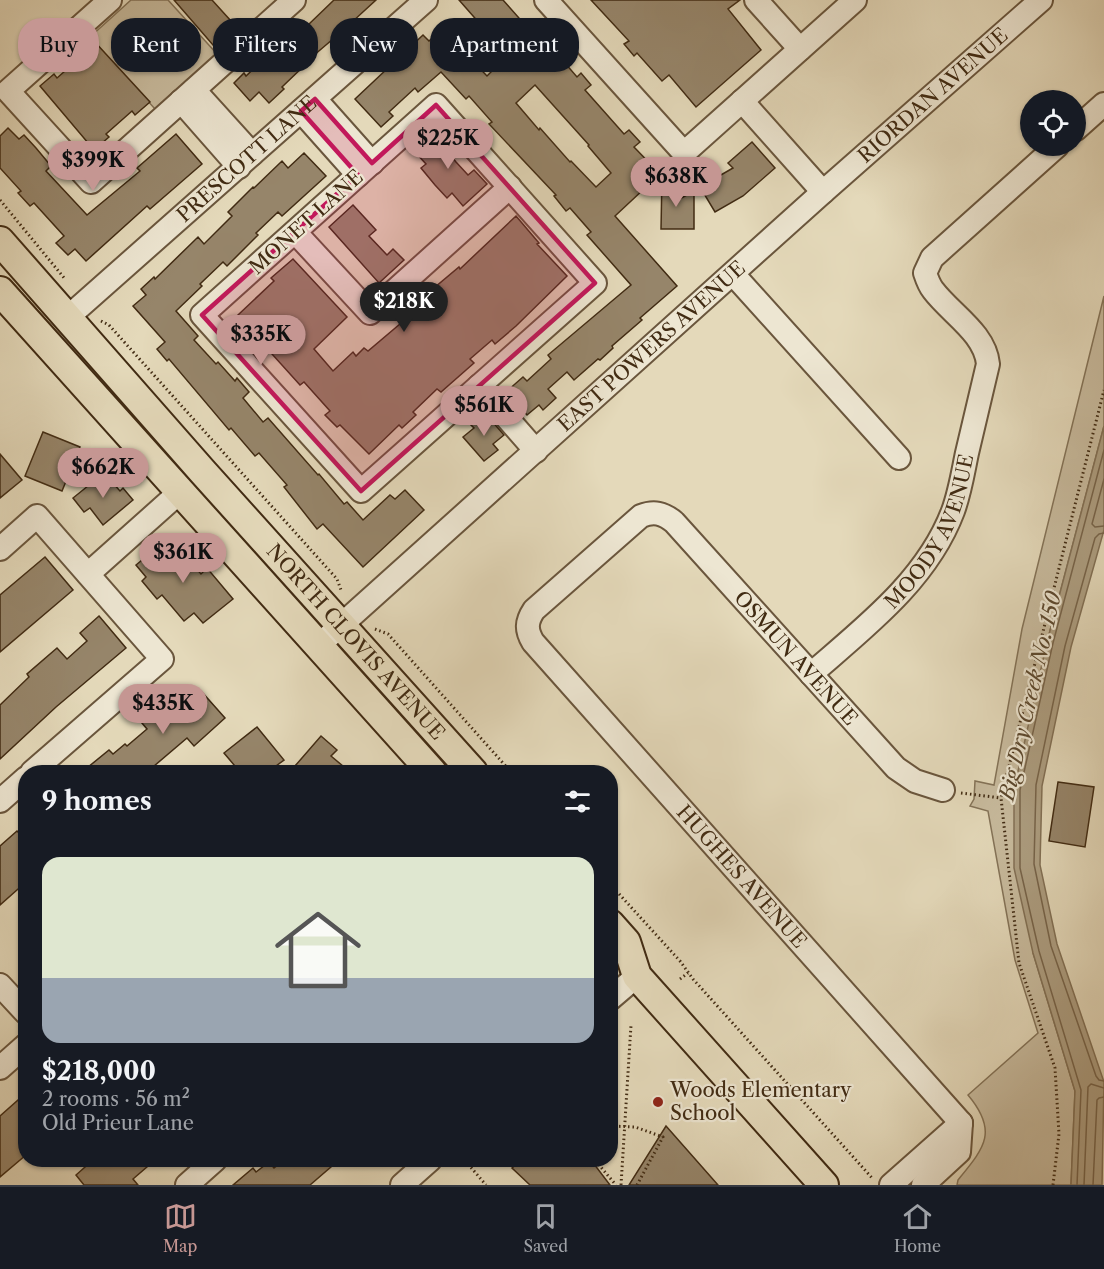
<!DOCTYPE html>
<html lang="en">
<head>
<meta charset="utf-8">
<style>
	body { margin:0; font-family:"Libre Caslon Text",serif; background:#242831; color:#f1f3f6; height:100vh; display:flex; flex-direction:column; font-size:22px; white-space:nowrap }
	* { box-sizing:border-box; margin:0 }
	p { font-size:20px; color:#9ea1a6 }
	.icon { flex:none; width:33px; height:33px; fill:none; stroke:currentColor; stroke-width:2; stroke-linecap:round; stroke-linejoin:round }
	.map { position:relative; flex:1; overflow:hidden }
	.details { position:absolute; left:18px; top:765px; width:600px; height:402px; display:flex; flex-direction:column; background:#171b24; border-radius:24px; box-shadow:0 2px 4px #0004 }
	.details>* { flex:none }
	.guide { position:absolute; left:18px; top:18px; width:600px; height:54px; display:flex; gap:12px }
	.buttons { position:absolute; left:1020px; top:90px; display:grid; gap:12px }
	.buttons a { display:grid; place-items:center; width:66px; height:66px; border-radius:50%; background:#171b24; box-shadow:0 2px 4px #0004; font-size:30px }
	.price { position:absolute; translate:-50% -51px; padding:0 14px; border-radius:21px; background:#c59692; color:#111; font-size:20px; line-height:39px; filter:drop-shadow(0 2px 3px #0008) }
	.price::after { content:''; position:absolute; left:50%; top:36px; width:18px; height:14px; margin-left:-9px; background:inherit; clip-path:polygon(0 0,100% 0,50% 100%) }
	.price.on { background:#222; color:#fff }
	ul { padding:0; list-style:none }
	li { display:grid; align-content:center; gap:12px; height:318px; padding:0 24px }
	li span { display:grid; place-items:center; height:186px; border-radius:18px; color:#555 }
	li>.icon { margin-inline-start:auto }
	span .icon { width:108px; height:108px; fill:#fffc; stroke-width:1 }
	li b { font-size:26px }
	h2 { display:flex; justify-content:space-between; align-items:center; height:72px; padding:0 24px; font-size:26px }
	.tag { padding:0 21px; border-radius:24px; background:#171b24; box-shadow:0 2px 4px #0004; font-size:21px; line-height:54px }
	.tag.on { background:#c59692; color:#111 }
	.tab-bar { display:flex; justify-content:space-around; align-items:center; height:84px; border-top:2px solid #363941; background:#171b24; font-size:16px; color:#9ea1a6 }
	.tab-bar a { display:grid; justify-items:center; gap:3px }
	.tab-bar .on { color:#c59692 }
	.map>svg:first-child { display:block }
	.green { fill:#c8bb9e; stroke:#847358; stroke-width:1.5 }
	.water { fill:#ad9e81; stroke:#827055; stroke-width:1.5 }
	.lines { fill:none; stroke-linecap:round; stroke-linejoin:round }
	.shore { stroke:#77644a; stroke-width:1.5 }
	.building { fill:#96856a; stroke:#412b13; stroke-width:1.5; fill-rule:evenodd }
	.minor-casing { stroke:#6a563d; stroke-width:26 }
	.major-casing { stroke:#412b13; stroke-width:32 }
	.path { stroke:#412b13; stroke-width:3; stroke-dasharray:1.5 3; stroke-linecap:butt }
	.minor { stroke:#ede6d2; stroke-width:22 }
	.major { stroke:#e4d9ba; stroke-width:28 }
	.marked { fill:#c2185b; fill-opacity:0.2; stroke:#c2185b; stroke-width:4.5; stroke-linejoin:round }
	.poi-dot { fill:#8f2418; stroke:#ede6d2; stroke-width:2 }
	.labels { text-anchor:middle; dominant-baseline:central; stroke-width:4.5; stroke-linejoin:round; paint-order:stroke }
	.street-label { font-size:20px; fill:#412b13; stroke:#ede6d2 }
	.poi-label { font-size:20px; fill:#412b13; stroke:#ede6d2; text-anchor:start }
	.water-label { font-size:21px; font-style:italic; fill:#5c482e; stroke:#ede6d2 }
</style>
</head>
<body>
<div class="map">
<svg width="1104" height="1185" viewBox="0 0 1104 1185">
	<rect width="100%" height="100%" fill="#e4d9ba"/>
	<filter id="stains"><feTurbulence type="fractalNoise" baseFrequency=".00333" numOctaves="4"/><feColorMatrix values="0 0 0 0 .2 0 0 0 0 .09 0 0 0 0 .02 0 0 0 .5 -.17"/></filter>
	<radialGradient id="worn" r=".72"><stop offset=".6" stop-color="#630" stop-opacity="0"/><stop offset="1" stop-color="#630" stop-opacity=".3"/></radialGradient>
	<g class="green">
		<polygon points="131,0 168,0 217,54 155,109 90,37"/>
		<path d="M1104 296V426L1047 642 1033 953 1075 1091 1071 1185H957L958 1180C984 1148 999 1132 968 1095L1038 1033 1015 960 988 811 970 806 974 799 975 781 994 785 1022 629Z"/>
	</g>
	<polygon class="water" points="1104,426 1104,530 1071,647 1042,786 1040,865 1057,944 1104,1082 1102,1185 1071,1185 1075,1091 1033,953 1014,868 1014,789 1047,642"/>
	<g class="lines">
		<g class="shore">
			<polyline points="1104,479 1092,524 1095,527 1104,526"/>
			<polyline points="1104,533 1099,534 1095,538 1065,646 1036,785 1034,864 1051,946 1096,1076 1099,1080 1104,1081"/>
			<polyline points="1077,1185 1081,1090 1039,951 1020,868 1020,790 1053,643 1104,450"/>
			<polyline points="1084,1185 1088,1087 1091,1084 1104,1088"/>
			<polyline points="1093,1185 1097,1100 1099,1098 1104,1097"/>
		</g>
	</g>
	<g class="building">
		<polygon points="174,0 212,0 231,21 224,27 228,32 213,45"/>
		<polygon points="334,0 376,0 352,22 354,25 342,36 340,33 306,62 307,63 282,87 284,89 269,103 259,92 250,101 234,83 244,73 246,76 304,21 308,25"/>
		<path d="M459 0H503L526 26 533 20 556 44 552 48 577 77 581 73 591 85 585 90 624 134 629 130 640 142 634 147 660 174 615 216 677 286 640 318 642 320 612 346 613 348 600 360 598 359 574 380 567 372 548 389 556 398 543 410 539 405 527 415 507 391 523 377 527 381 551 359 548 355 631 285 587 235 591 232 570 208 566 211 554 196 556 195 489 124 492 122 469 96 466 99 441 72 418 92 415 88 389 112 393 116 381 127 355 99 423 35 429 41 442 29 487 76 505 58 485 36 488 33ZM535 85 589 145 588 146 611 173 596 187 571 161 570 162 540 128 539 130 516 103Z"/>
		<polygon points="591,0 740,0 728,9 761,50 696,107 669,75 662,81 637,53 634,56 624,44 629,41"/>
		<polygon points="93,40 150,102 135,115 132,111 106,134 109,137 94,150 40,86 54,74 57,78 82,56 79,53"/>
		<polygon points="8,128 19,139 24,135 36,148 51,166 46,171 87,215 140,171 137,168 176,134 202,164 150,209 147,206 86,261 75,249 68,255 56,243 64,236 34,203 30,206 18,193 21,191 0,168 0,136"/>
		<polygon points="440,130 453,144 446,150 456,162 468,175 474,170 487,184 463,206 452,193 447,198 435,185 421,168 426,164 415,152"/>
		<polygon points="752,142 775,168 743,196 715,212 700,187 733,168 728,163"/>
		<polygon points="304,153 326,176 282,216 278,212 256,233 258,235 227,266 223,262 200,284 202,286 176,311 198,336 194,340 216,364 218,362 235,381 237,378 249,392 243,398 263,422 268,418 318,475 319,474 344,504 347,502 363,520 390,495 395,499 405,490 424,510 363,567 323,524 317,529 284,487 287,485 259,453 255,456 231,428 229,430 169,359 167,361 157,349 165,342 133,306 146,295 141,289 154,277 155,279 198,237 204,244 232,216 228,212 253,187 254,188 282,161 288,168"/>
		<polygon points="662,176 671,185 678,185 678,200 694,191 694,229 661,229"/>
		<polygon points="353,205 376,230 369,236 387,255 393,249 404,260 379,283 329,227"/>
		<polygon points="516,216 539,243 537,244 567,276 516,326 495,344 492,340 470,359 474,363 441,392 437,389 413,412 416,415 402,428 399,425 369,454 340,425 337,427 325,415 330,411 304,382 300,385 262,343 263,341 238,315 274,281 271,278 293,259 347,317 314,349 333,371 353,352 356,356 364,348 368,351 407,318 403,314 459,267 460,269"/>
		<polygon points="484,412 504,435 493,444 498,450 484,461 463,437 474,428 470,424"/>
		<polygon points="43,432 80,447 62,491 25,476"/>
		<polygon points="0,454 22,480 0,498"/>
		<polygon points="104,473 120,491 123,488 133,500 103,525 90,508 84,512 73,498"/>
		<polygon points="165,541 183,563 188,559 201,574 207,568 233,599 203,623 194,613 184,621 162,595 157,599 142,581 146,577 136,565"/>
		<polygon points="45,557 73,590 0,652 0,595"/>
		<polygon points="99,616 126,648 56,707 0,759 0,705 29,677 27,674 57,648 67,659 87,641 80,633"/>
		<polygon points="201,691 225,718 194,746 187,738 147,772 82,772 109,750 113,754 125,744 127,746 147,729 142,723 179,692 188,702"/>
		<polygon points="257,727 284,760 268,772 240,772 224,753"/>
		<polygon points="321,736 337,750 331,756 350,772 303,772 295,766"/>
		<polygon points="1058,782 1094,787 1085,847 1049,841"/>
		<polygon points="26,827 26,882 0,905 0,846 17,831 19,833"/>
		<polygon points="26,1093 26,1155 0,1177 0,1116"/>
		<polygon points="666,1126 718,1185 629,1185"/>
		<polygon points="93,1160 155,1160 133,1179 138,1185 84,1185 76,1175"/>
		<polygon points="284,1160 339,1160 310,1185 233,1185 253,1168 256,1172 269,1162 274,1168"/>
		<polygon points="522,1160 591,1160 610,1185 530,1185 512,1168"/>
	</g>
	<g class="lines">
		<g class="minor-casing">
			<g id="minor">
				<polyline points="110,0 8,91 91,182 294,0"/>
				<polyline points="546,0 684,153 855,0"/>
				<polyline points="756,0 800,49"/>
				<polyline points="194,90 252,154"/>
				<polyline points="315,99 372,163"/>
				<polyline points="181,101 239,167"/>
				<polyline points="742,101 823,192"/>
				<polygon points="436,105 595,283 361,491 202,315"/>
				<polyline points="301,111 358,175"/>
				<polyline points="1076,129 1104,104"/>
				<polyline points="295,232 370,313 510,187"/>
				<polyline points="733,274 899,458"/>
				<path id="s1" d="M67 318 426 0"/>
				<polyline points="479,386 536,451"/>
				<polyline points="0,549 37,516 162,659 32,772"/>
				<polyline points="88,574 181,491"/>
				<path id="s2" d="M319 645 823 192 1041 0"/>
				<path id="s3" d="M811 674C865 627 927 580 953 511 960 492 963 472 967 453 974 424 981 394 988 364 985 333 951 314 933 290 929 285 927 279 925 273L932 258 1057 146"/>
				<path id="s4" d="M943 790 915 781 896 768 674 522C663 513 654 511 641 516L534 610C526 622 526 630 533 642L961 1123"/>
				<polyline points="0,801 26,778"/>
				<polyline points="0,985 26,1013"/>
				<polyline points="610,999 637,976"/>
				<polyline points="0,1068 26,1045"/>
				<polyline points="187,1185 215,1160"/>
				<polyline points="402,1185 430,1160"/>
				<polyline points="891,1185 961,1123"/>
				<polyline points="923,1185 959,1152 961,1123"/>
			</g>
		</g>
		<g class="major-casing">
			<g id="major">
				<path id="s5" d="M0 241 203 472 473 772"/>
				<polyline points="0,291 432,772"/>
				<polyline points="610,924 626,942 637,976 824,1185"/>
			</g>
		</g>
		<g class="path">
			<polyline points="0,200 65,279"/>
			<polyline points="101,321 109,325 337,579 341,590"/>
			<polyline points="375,629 388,634 511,772"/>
			<polyline points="961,793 1001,798"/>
			<polyline points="610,884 680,961 693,979 873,1179"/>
			<polyline points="680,979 688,973"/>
			<polyline points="610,1126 635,1127 663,1137 637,1185"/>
			<polyline points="597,1160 599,1165 616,1185"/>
			<polyline points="468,1164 486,1185"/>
			<polyline points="621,1185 631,1025"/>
			<polyline points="1053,1185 1059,1134 1055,1068 1019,963 1001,798 1104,390"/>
		</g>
		<use href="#minor" class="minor"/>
		<use href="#major" class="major"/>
	</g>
	<path class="marked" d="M315 99 372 163 436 105 595 283 361 491 202 315 358 175 301 111Z"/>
	<circle class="poi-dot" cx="658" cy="1102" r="6"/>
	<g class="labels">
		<g class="street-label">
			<text stroke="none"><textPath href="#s2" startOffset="824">RIORDAN AVENUE</textPath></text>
			<text stroke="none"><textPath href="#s1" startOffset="240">PRESCOTT LANE</textPath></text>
			<text transform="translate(306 222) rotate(-42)">MONET LANE</text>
			<text stroke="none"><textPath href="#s2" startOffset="447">EAST POWERS AVENUE</textPath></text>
			<text stroke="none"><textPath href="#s3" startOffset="190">MOODY AVENUE</textPath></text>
			<text stroke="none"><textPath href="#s5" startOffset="536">NORTH CLOVIS AVENUE</textPath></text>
			<text transform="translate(796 658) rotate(48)">OSMUN AVENUE</text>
			<text stroke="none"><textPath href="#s4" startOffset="910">HUGHES AVENUE</textPath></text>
		</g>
		<g class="poi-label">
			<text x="670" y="1090">Woods Elementary<tspan x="670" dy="23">School</tspan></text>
		</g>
		<g class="water-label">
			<text transform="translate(1030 696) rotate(-77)">Big Dry Creek No. 150</text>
		</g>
	</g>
	<rect width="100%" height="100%" filter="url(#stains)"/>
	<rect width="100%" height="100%" fill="url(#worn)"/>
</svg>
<div class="buttons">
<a><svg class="icon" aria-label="locate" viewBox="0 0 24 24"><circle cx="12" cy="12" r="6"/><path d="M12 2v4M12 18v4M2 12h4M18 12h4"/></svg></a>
</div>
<b class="price" style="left:448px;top:170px">$225K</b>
<b class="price" style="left:93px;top:192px">$399K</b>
<b class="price" style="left:676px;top:208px">$638K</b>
<b class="price on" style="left:404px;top:333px">$218K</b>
<b class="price" style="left:261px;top:366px">$335K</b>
<b class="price" style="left:484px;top:437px">$561K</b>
<b class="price" style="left:103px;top:499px">$662K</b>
<b class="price" style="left:183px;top:584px">$361K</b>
<b class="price" style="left:163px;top:735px">$435K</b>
<div class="guide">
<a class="tag on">Buy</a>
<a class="tag">Rent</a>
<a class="tag">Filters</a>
<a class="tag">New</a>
<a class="tag">Apartment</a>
</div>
<section class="details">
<h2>9 homes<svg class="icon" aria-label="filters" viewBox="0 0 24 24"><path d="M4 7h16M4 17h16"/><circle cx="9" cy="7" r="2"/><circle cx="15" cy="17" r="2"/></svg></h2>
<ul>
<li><span style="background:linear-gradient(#dfe7d0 65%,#9aa5b1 0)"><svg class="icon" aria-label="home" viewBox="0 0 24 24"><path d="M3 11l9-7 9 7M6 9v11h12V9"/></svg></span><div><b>$218,000</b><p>2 rooms · 56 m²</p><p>Old Prieur Lane</p></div></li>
</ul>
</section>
</div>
<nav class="tab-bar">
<a class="on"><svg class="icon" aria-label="map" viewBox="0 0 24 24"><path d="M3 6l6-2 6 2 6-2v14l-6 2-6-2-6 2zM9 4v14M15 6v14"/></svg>Map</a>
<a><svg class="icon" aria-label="saved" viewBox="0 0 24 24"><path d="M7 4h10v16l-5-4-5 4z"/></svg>Saved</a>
<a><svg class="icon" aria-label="home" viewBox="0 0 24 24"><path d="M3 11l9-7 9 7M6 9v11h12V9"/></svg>Home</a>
</nav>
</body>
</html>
